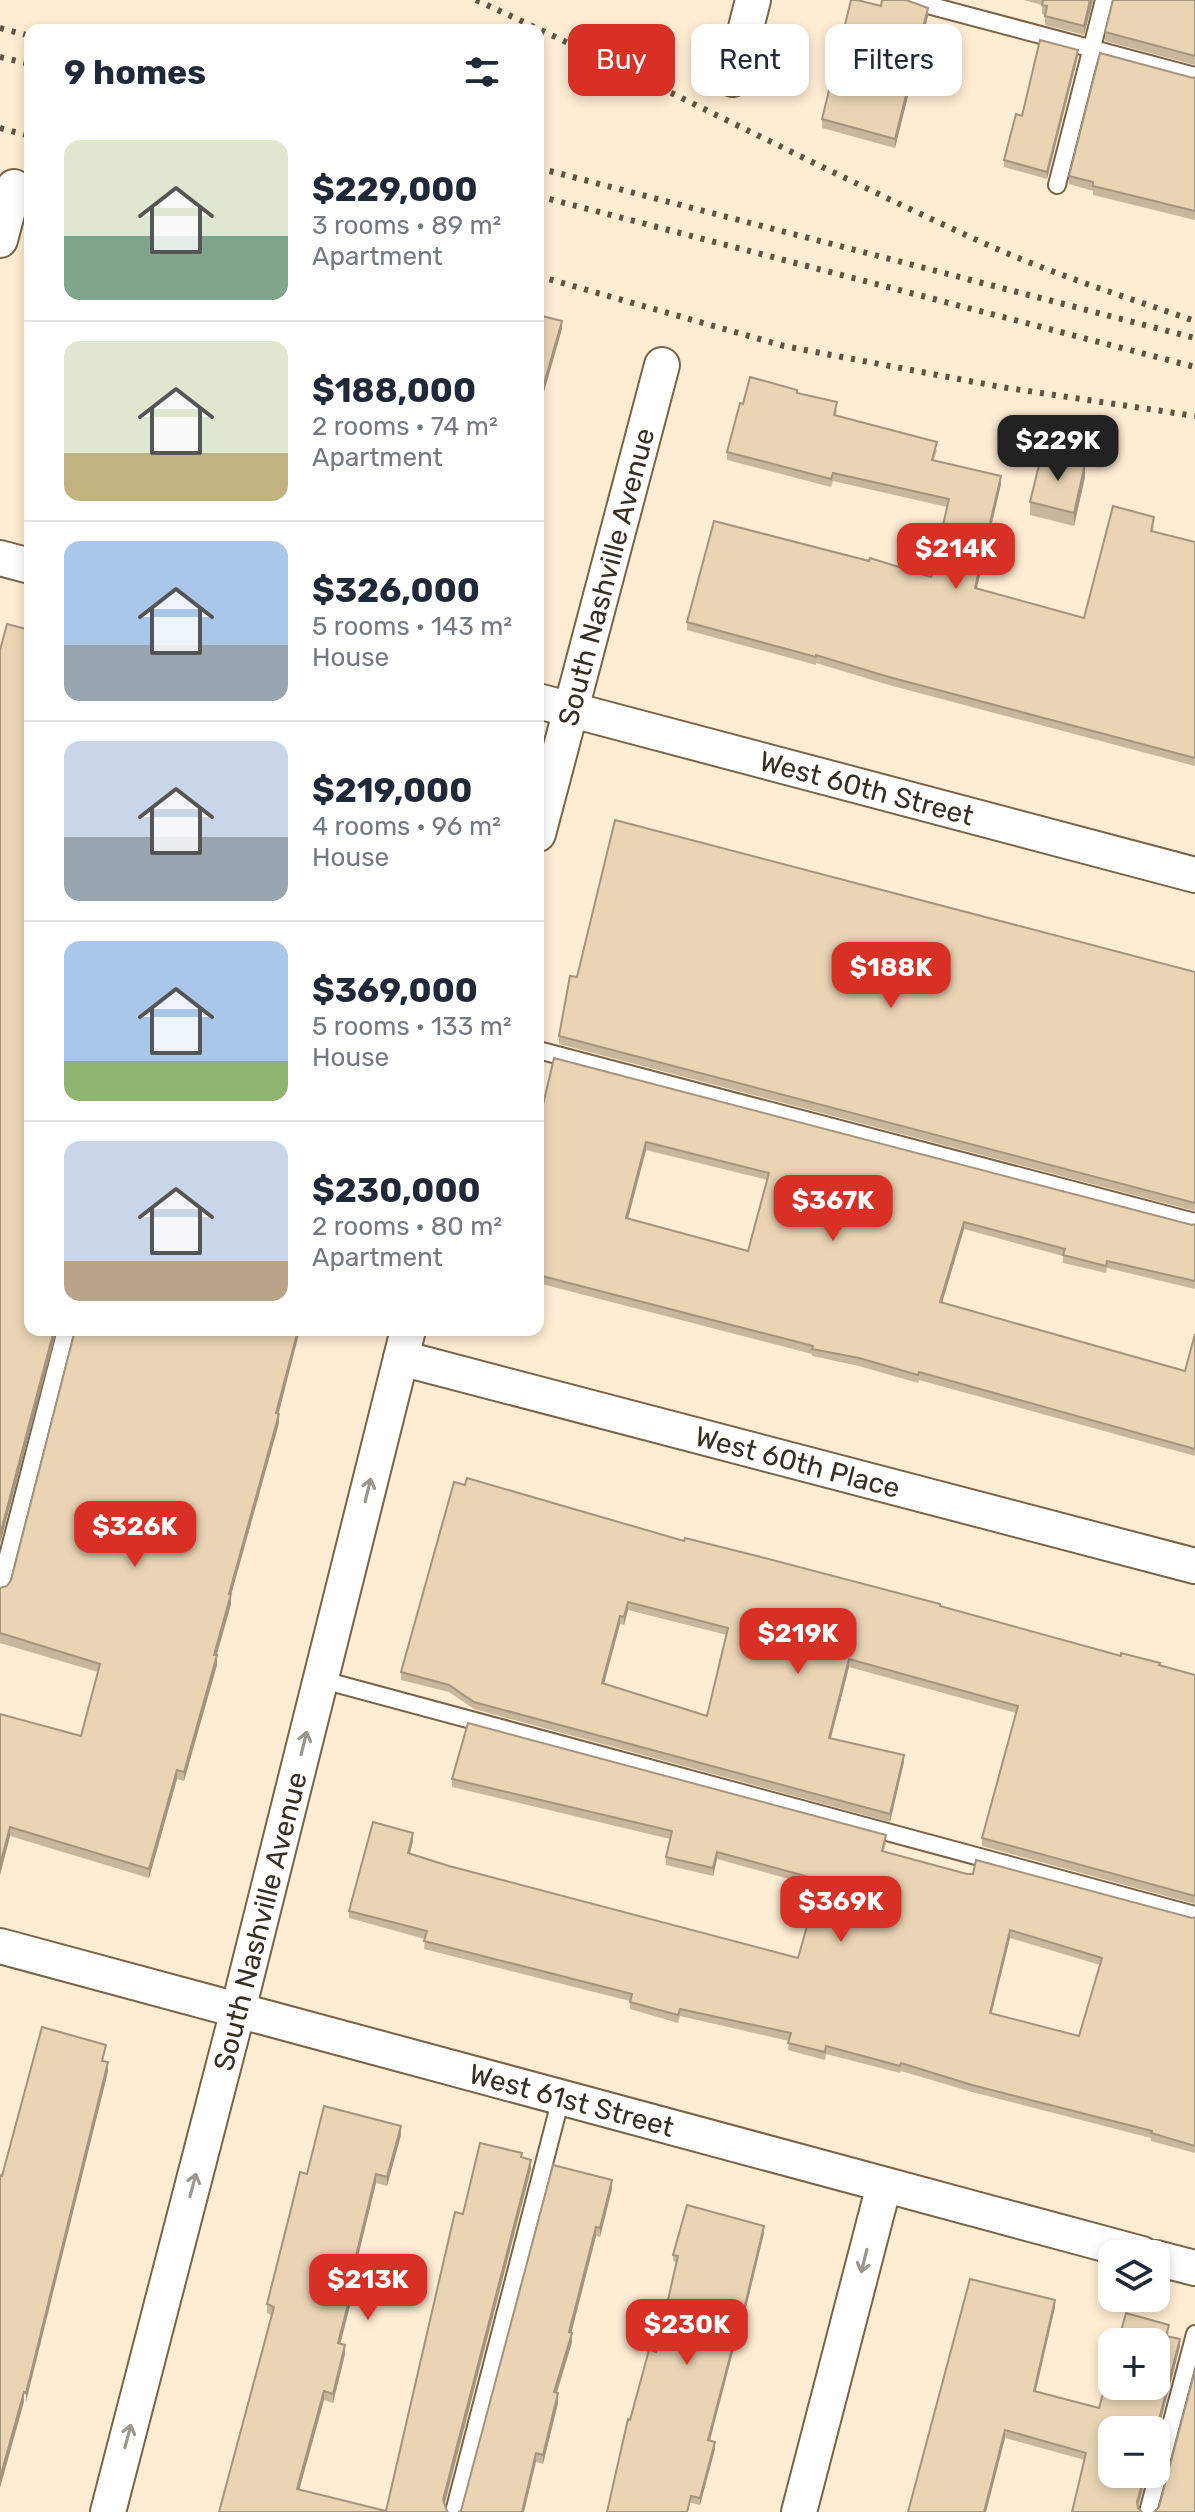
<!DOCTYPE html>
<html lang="en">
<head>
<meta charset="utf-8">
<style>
	body { margin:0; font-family:Rubik,sans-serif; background:#f6f6f7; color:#1f2937; height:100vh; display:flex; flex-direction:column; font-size:30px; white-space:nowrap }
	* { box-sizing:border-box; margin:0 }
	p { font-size:26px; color:#747a83 }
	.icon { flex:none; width:44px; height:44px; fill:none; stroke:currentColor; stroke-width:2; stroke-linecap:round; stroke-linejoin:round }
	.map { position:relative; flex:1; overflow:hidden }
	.sheet { position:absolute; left:24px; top:24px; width:520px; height:1312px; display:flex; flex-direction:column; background:#fff; border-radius:16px; box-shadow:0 4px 12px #0003 }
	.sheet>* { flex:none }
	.guide { position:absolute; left:568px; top:24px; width:506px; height:72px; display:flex; gap:16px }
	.tools { position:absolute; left:1098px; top:2240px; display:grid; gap:16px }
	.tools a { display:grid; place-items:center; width:72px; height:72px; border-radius:16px; background:#fff; box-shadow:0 4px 12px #0003; font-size:40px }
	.price { position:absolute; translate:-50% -68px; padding:0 18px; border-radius:16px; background:#d93025; color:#fff; font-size:26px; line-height:52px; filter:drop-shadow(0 2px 4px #0008) }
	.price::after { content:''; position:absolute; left:50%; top:48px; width:24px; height:18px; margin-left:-12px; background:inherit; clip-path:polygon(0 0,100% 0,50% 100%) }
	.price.active { background:#222; color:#fff }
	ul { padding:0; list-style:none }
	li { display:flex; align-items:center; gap:24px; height:200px; padding:0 40px }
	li+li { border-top:2px solid #e0e1e3 }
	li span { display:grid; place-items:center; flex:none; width:224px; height:160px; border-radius:16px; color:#555 }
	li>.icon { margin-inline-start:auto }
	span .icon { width:96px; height:96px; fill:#fffc; stroke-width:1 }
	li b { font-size:34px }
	h2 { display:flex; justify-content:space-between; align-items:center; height:96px; padding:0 40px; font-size:34px }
	.tag { padding:0 28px; border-radius:16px; background:#fff; box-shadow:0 4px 12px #0003; font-size:28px; line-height:72px }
	.tag.active { background:#d93025; color:#fff }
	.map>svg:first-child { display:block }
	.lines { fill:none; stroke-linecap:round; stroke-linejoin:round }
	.service-casing { stroke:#786548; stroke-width:20 }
	.minor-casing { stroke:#786548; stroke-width:38 }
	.service { stroke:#fff; stroke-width:16 }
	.minor { stroke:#fff; stroke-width:34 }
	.rail { stroke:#5f5545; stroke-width:6; stroke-dasharray:4 8; stroke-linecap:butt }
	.wall { fill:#c9b69b; fill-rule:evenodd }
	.shaded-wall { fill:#a4947e }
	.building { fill:#ead4b4; stroke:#a4947e; stroke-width:2; fill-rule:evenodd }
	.oneway { stroke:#9b9790 }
	.labels { text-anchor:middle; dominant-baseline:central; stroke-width:7; stroke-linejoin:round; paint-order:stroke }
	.street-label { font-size:28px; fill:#372f22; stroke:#fcfcfc }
</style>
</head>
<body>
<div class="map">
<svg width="1195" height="2512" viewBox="0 0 1195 2512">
	<rect width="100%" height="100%" fill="#feecd3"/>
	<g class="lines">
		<g class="service-casing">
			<g id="service">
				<polyline points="909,0 1195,76"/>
				<polyline points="1057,185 1104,0"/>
				<polyline points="538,1050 1195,1222"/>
				<polyline points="0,1587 66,1330"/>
				<polyline points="319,1679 1195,1915"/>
				<polyline points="454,2512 561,2098"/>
				<polyline points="1148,2512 1195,2334"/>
			</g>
		</g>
		<g class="minor-casing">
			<g id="minor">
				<polyline points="733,79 753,0"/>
				<polyline points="0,240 14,187"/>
				<polyline points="0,558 30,566"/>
				<path id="s1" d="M538 701 1195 875"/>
				<path id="s2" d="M538 834 662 365"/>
				<path id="s3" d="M401 1358 1195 1566"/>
				<path id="s4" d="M0 1946 1142 2254"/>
				<polyline points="1156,2258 1195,2268"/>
				<path id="s5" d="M108 2512 238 2010 408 1330"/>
				<polyline points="799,2512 884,2185"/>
			</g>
		</g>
		<use href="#service" class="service"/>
		<use href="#minor" class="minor"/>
		<g class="rail">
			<path d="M476 0C645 77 810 164 979 241 1049 273 1123 296 1195 321"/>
			<polyline points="0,28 30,36"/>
			<polyline points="0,57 30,64"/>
			<polyline points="0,128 30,136"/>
			<polyline points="538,168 1195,338"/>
			<polyline points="538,196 1195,367"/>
			<polyline points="538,276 784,346 1001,387 1195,416"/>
		</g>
	</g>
	<g class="wall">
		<polygon points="1024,0 1093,0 1084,35 1045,25 1045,15 1042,14 1042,5"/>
		<polygon points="1195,0 1195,65 1105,41 1105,32"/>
		<polygon points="928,16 895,148 822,128 822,119"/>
		<polygon points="1078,56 1047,179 1004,167 1004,160 1022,116"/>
		<polygon points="1195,77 1195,220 1093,195 1093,191 1069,184 1069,176"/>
		<polygon points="797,394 837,410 836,416 937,450 934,460 1001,484 977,588 1084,618 1154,525 1153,531 1195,542 1195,766 889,685 816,663 816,665 687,630 687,622 931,577 947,507 833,481 831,487 727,460 727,452 743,404"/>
		<polygon points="1085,477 1074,526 1030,515 1030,502"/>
		<polygon points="1195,972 1195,1211 559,1044 559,1036 577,977"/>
		<path d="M538 1126 1192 1225 1195 1224V1289L1107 1268 1106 1273 1063 1263V1256L964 1229 942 1303 1185 1371 1195 1334V1456L919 1380 918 1383 859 1366 812 1356V1354L538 1283ZM646 1150 768 1180 748 1251 628 1219Z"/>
		<polygon points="279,1414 279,1423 231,1595 231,1604 217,1655 217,1665 184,1781 177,1779 149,1878 10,1836 0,1875 0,1714 81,1736 98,1672 0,1643 0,1588 7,1586"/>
		<path d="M684 1541 940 1606 1121 1656 1195 1675V1904L982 1846V1838L1016 1713 849 1667 831 1738 904 1762 890 1822 474 1709 449 1692 401 1680V1672ZM628 1610 727 1635 707 1716 604 1684 620 1624 624 1625Z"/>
		<path d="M452 1779 886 1843 884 1851 967 1874 1192 1918 1195 1917V2153L1151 2141V2138L972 2092 901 2071 900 2073 826 2054 825 2060 788 2050 789 2041 680 2016 678 2023 630 2009V2001L424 1949 425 1939 349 1918V1911L413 1841 410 1853 449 1866 798 1958 818 1887 717 1859 713 1876 666 1865V1857L670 1839 452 1787ZM1010 1938 1100 1965 1079 2036 991 2013Z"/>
		<polygon points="401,2135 387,2186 376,2183 355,2269 357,2278 340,2344 345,2354 333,2403 324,2400 299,2490 386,2511 463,2214 522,2157 531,2169 445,2504 447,2511 219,2512 271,2315 267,2313 267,2304"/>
		<polygon points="612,2189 600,2237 596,2236 571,2333 572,2342 557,2393 558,2403 543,2464 536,2462 461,2511"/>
		<polygon points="764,2233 738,2341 736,2340 710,2441 715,2449 700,2505 691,2503 630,2420 656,2352 677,2262 673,2261 673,2255"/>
		<polygon points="1055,2307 1036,2391 1099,2408 1156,2342 1169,2332 1168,2336 1180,2346 1156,2439 1156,2430 1112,2474 1147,2474 1138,2508 1085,2460 1005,2438 986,2512 908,2512"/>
	</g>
	<g class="shaded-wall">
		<polygon points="1090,0 1093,0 1084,35 1084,26"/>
		<polygon points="928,8 928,16 895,148 895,139"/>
		<polygon points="1078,50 1078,56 1047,179 1047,172"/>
		<polygon points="562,321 562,329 538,413 538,405"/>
		<polygon points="1085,464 1085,477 1074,526 1074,513"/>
		<polygon points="1001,476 1001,484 975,596 975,588"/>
		<polygon points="646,1142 646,1150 626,1226 626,1218"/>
		<polygon points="964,1222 964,1229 940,1310 940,1302"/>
		<polygon points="54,1330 57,1330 0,1544 0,1535"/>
		<polygon points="298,1330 300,1330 277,1420 279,1414 279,1423 231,1595 231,1604 214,1664 214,1655 229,1594"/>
		<polygon points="628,1602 628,1610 624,1625 624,1617"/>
		<polygon points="620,1616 620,1624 602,1691 602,1683"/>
		<polygon points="217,1655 217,1665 184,1781 184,1772"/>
		<polygon points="849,1659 849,1667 829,1745 829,1738"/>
		<polygon points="904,1755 904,1762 890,1822 890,1814"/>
		<polygon points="177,1770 177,1779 149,1878 149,1869"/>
		<polygon points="10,1827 10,1836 0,1875 0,1865"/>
		<polygon points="413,1833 413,1841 408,1860 408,1853"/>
		<polygon points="717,1852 717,1859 713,1876 713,1868"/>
		<polygon points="1010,1930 1010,1938 990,2020 990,2013"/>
		<polygon points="108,2062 108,2072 26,2402 26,2393"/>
		<polygon points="401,2126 401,2135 387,2186 387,2177"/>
		<polygon points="531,2160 531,2169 443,2509 443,2500"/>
		<polygon points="376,2174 376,2183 353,2277 353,2268"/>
		<polygon points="612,2180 612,2189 600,2237 600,2228"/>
		<polygon points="764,2226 764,2233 738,2341 738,2334"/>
		<polygon points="596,2227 596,2236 569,2342 569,2332"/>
		<polygon points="357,2269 357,2278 338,2353 338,2343"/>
		<polygon points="1055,2300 1055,2307 1034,2398 1034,2391"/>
		<polygon points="572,2333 572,2342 554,2401 554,2392"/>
		<polygon points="736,2334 736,2340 708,2447 708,2440"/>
		<polygon points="1180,2339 1180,2346 1156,2439 1156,2431"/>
		<polygon points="345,2345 345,2354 333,2403 333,2394"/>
		<polygon points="324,2391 324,2400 297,2498 297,2489"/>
		<polygon points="24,2392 24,2402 0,2488 0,2478"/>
		<polygon points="558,2393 558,2403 543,2464 543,2455"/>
		<polygon points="1005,2430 1005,2438 986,2512 984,2512"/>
		<polygon points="715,2442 715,2449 700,2505 700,2498"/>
		<polygon points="536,2453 536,2462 524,2512 522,2512"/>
		<polygon points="1145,2474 1147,2474 1137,2509 1137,2502"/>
	</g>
	<g class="building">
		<polygon points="851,0 857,0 881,6 882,0 906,0 928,8 895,139 822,119"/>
		<polygon points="1043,0 1090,0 1084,26 1045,16 1047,6 1042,5"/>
		<polygon points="1113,0 1195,0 1195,56 1105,32"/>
		<polygon points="1040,40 1078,50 1047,172 1004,160 1016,114 1022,116"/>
		<polygon points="1100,53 1193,78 1195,77 1195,211 1093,186 1093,182 1069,176"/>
		<polygon points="538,315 562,321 538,405"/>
		<polygon points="750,377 797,390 797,393 837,402 834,415 937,442 932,460 1001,476 975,588 1084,618 1113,506 1154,517 1151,531 1195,542 1195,758 889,677 816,655 816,657 687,622 714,521 869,561 870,558 931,577 949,499 833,473 831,479 727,452 740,403 743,404"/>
		<polygon points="1042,453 1085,464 1074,513 1030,502"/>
		<polygon points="7,624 30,630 30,1330 54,1330 0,1535 0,650"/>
		<polygon points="615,820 1195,972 1195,1203 559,1036 570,976 577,977"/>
		<path d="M554 1058 1192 1225 1195 1224V1281L1107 1261 1106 1266 1063 1255 1065 1249 964 1222 940 1302 1185 1371 1195 1334V1449L919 1372 918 1375 859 1358 812 1349 813 1346 538 1275V1126ZM646 1142 769 1173 748 1251 626 1218Z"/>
		<polygon points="75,1330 298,1330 276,1413 279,1414 229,1594 231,1594 214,1655 217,1655 184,1772 177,1770 149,1869 10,1827 0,1865 0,1714 81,1736 100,1664 0,1633 0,1588 7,1586 11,1580"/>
		<path d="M467 1478 684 1541 685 1538 757 1556 940 1604V1606L1121 1656V1653L1160 1663 1159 1665 1195 1675V1896L982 1838 1018 1706 849 1659 829 1738 904 1755 890 1814 474 1702 449 1685 401 1672 454 1482 465 1485ZM628 1602 728 1628 707 1716 602 1683 620 1616 624 1617Z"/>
		<path d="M468 1723 886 1835 882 1851 967 1874H973L976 1860 1192 1918 1195 1917V2146L1151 2133 1152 2131 972 2085 901 2063 900 2066 826 2046 825 2052 788 2043 791 2033 680 2009 678 2015 630 2002 632 1994 424 1941 427 1931 349 1911 373 1822 413 1833 408 1853 449 1866 798 1958 820 1880 717 1852 713 1868 666 1857 672 1831 452 1779ZM1010 1930 1102 1958 1079 2036 990 2013Z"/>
		<polygon points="42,2027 106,2045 102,2061 108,2062 26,2393 24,2392 0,2478 0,2175 2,2176"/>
		<polygon points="324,2106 401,2126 387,2177 376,2174 353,2268 357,2269 338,2343 345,2345 333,2394 324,2391 297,2489 386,2511 455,2212 463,2214 480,2143 522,2153 521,2157 531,2160 443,2500 447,2511 448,2512 219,2512 274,2307 267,2304 292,2205 300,2172 307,2174"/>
		<polygon points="553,2165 612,2180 600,2228 596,2227 569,2332 572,2333 554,2392 558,2393 543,2455 536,2453 522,2512 458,2512 461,2511"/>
		<polygon points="687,2205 764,2226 738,2334 736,2334 708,2440 715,2442 700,2498 691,2496 687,2512 607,2512 628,2419 630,2420 649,2350 656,2352 678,2256 673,2255"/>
		<polygon points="970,2279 1055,2300 1034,2391 1099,2408 1112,2362 1112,2386 1156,2386 1156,2342 1118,2342 1126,2313 1169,2325 1166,2336 1180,2339 1156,2431 1156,2430 1112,2430 1112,2474 1145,2474 1137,2502 1138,2508 1142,2512 1072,2512 1086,2453 1005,2430 984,2512 908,2512"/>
		<polygon points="1195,2370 1195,2512 1154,2512 1159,2507"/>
	</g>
	<defs><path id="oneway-shaft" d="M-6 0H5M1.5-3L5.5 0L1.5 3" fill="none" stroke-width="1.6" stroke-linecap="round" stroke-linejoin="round" transform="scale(2)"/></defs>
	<g class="oneway">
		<use href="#oneway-shaft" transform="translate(368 1490) rotate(-76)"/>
		<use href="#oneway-shaft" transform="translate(304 1743) rotate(-76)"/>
		<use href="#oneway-shaft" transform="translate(193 2185) rotate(-75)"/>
		<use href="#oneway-shaft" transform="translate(864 2261) rotate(104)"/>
		<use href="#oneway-shaft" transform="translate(128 2436) rotate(-75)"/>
	</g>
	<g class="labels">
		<g class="street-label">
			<text stroke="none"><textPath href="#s2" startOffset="266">South Nashville Avenue</textPath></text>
			<text stroke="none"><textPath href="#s1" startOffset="340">West 60th Street</textPath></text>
			<text stroke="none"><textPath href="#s3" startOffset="410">West 60th Place</textPath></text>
			<text stroke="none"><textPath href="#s5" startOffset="610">South Nashville Avenue</textPath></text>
			<text stroke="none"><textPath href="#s4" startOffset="592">West 61st Street</textPath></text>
		</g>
	</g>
</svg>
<div class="tools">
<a><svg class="icon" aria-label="layers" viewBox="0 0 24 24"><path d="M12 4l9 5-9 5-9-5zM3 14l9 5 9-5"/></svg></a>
<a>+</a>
<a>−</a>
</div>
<b class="price active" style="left:1058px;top:483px">$229K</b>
<b class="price" style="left:956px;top:591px">$214K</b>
<b class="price" style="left:891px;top:1010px">$188K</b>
<b class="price" style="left:833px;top:1243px">$367K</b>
<b class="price" style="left:135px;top:1569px">$326K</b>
<b class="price" style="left:798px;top:1676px">$219K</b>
<b class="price" style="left:841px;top:1944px">$369K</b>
<b class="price" style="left:368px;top:2322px">$213K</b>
<b class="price" style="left:687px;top:2367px">$230K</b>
<div class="guide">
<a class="tag active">Buy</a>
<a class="tag">Rent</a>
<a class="tag">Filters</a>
</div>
<section class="sheet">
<h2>9 homes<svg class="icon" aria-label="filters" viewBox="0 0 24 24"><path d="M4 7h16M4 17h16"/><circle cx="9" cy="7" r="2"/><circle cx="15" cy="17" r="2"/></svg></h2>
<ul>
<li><span style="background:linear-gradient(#dfe7d0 60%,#7fa58c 0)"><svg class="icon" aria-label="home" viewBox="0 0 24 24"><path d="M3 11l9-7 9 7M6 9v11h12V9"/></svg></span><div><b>$229,000</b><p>3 rooms · 89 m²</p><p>Apartment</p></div></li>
<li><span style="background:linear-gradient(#dfe7d0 70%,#c2b280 0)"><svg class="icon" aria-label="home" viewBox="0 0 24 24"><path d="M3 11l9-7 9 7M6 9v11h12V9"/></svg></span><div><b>$188,000</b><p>2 rooms · 74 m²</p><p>Apartment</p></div></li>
<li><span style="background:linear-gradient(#a9c7e8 65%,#9aa5b1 0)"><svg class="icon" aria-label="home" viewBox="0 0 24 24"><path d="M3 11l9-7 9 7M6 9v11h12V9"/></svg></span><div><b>$326,000</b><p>5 rooms · 143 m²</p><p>House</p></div></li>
<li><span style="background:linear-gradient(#c9d6e8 60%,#9aa5b1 0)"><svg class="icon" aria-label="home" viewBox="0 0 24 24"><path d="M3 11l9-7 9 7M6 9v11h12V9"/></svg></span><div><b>$219,000</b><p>4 rooms · 96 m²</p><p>House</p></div></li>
<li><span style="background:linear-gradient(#a9c7e8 75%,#8fb573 0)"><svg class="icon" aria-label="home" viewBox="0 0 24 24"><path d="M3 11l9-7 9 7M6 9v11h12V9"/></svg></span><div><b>$369,000</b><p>5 rooms · 133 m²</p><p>House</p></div></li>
<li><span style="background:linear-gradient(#c9d6e8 75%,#b9a48a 0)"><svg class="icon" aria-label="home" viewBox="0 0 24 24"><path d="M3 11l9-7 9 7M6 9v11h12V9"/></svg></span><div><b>$230,000</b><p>2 rooms · 80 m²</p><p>Apartment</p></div></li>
</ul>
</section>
</div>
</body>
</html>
